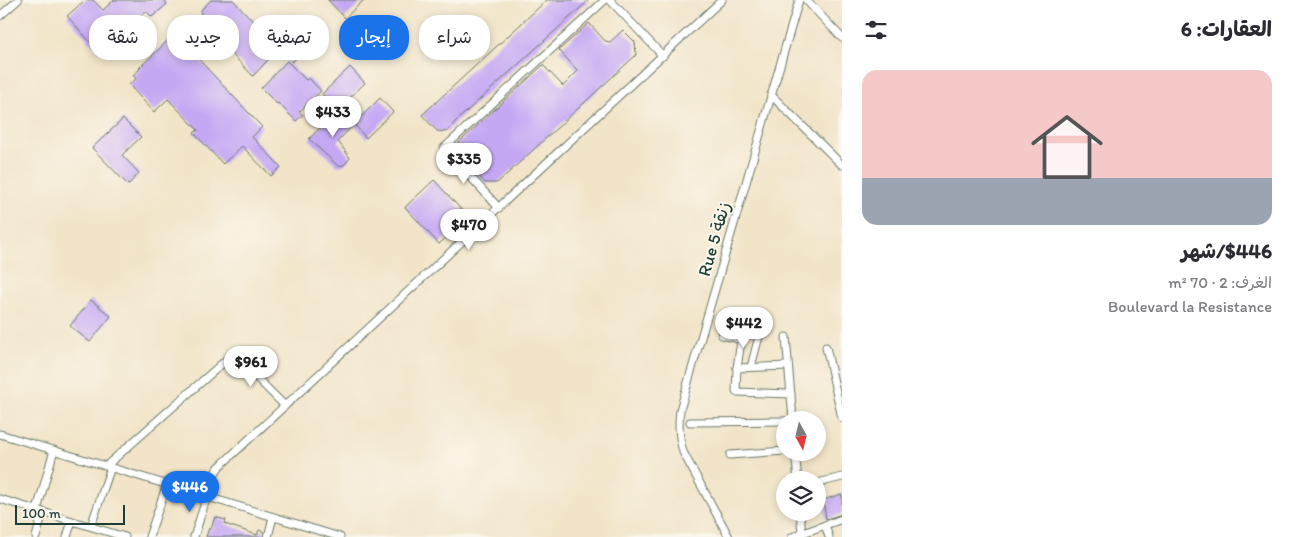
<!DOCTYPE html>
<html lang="ar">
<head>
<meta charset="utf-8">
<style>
	body { margin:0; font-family:Itim,"Playpen Sans Arabic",sans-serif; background:#f2f2f3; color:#2b2b33; direction:rtl; height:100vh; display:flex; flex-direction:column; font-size:19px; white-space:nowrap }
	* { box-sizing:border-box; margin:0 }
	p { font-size:16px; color:#7c7c81 }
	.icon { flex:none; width:28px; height:28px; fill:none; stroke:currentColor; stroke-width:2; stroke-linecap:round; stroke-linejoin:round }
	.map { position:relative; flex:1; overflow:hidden; direction:ltr }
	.sheet { display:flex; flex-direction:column; background:#fff; width:450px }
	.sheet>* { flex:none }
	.top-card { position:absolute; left:15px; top:15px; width:475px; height:45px; direction:rtl; display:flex; gap:10px }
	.needle { width:32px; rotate:172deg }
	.controls { position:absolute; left:776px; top:411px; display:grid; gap:10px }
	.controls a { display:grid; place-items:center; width:50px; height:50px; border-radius:50%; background:#fff; box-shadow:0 2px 8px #0003; font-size:25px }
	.scale { position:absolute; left:15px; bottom:12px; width:110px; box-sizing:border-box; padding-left:5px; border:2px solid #1f3d34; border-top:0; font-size:14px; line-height:18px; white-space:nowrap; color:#1f3d34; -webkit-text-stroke:4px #fbf7ec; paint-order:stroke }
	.price { position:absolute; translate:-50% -42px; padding:0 11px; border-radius:18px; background:#fff; color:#222; font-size:16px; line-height:32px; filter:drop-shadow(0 1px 2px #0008) }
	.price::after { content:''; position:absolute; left:50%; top:30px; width:15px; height:11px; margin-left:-8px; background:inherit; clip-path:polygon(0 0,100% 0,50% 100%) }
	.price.current { background:#1a73e8; color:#fff }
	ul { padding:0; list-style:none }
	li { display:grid; align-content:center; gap:10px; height:265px; padding:0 20px }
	li span { display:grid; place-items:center; height:155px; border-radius:15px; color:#555 }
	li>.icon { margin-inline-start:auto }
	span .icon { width:90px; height:90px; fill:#fffc; stroke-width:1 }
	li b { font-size:21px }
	h2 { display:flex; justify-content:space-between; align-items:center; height:60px; padding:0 20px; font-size:21px }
	.pill { padding:0 18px; border-radius:20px; background:#fff; box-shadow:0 2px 8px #0003; font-size:18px; line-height:45px }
	.pill.current { background:#1a73e8; color:#fff }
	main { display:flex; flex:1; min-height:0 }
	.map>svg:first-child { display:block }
	.building { fill:#c5a8f4 }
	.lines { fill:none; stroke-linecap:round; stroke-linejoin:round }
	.street-casing { stroke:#687768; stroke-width:9 }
	.street { stroke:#fff; stroke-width:7 }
	.labels { text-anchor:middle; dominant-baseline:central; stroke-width:4; stroke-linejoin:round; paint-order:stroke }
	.street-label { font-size:18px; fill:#1f3d34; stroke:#fbf7ec }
</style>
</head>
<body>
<main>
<section class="sheet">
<h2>العقارات: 6<svg class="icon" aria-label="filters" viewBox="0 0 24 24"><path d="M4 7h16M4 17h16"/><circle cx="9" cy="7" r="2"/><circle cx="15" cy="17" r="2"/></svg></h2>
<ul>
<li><span style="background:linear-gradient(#f6c9c9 70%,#9aa5b1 0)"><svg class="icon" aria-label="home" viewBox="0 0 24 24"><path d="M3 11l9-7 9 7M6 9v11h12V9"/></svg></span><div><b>$446/شهر</b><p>الغرف: 2 · 70 m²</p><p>Boulevard la Resistance</p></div></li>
</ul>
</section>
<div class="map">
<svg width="842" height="537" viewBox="0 0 842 537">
	<rect width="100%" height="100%" fill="#fbf7ec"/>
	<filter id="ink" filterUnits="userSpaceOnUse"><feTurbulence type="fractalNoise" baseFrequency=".02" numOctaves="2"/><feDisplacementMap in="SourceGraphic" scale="10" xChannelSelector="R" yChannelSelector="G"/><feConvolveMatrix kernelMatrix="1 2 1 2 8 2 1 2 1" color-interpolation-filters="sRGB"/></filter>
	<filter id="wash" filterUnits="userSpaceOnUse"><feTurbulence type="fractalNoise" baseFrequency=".0096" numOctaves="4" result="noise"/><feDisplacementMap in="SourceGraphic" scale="20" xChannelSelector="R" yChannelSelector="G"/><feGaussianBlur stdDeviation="1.12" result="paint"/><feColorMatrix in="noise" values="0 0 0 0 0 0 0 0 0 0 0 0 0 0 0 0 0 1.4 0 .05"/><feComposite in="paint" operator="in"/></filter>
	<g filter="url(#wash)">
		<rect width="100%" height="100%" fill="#f1e4c8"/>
		<g id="blocks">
			<g class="building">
				<polygon points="85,0 93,0 103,10 114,0 164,0 167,4 152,17 146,11 99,52 67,16"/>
				<polygon points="211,0 233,0 279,48 253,76 201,22 201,10"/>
				<polygon points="328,0 364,0 345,18"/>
				<polygon points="547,0 589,0 455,122 447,132 437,131 422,115"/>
				<polygon points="306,22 319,37 292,62 279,48"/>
				<polygon points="589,23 605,41 610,42 623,30 635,42 636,55 506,175 497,183 485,183 453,148 543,65 563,86 578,71 559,50"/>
				<polygon points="175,34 262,127 252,137 281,167 271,176 242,146 223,164 194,133 198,130 168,99 154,112 129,85 136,79 133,75 140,69 139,68"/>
				<polygon points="287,61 306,80 309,78 321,91 299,112 303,115 296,121 278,103 277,104 261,88"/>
				<polygon points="350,67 365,83 338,109 322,94"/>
				<polygon points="380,98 393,112 366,138 354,124"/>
				<polygon points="338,109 354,124 338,141 350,158 344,165 338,166 309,139"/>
				<polygon points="123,119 141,137 122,155 139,173 128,185 92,148"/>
				<polygon points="434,180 468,217 439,244 405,207"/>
				<polygon points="91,300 111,316 90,342 70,326"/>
				<polygon points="842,494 842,514 826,519 823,500"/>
				<polygon points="215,517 226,520 225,524 257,535 259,530 264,532 263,537 206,537 209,528 211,529"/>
			</g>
		</g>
	</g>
	<g filter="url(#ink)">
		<use href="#blocks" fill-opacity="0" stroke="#687768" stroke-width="1"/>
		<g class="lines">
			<g class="street-casing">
				<g id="street">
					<polyline points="610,0 663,56"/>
					<polyline points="806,0 842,38"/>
					<polyline points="0,16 18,0"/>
					<polyline points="771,95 842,165"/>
					<polyline points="499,208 444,148 605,0"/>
					<polyline points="722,335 740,339 741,341 737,368 736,391 738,392 791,394"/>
					<polyline points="786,337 793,420"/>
					<polyline points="826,347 842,418"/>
					<polyline points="751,367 759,336"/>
					<polyline points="737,368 788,366"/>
					<polyline points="690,422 785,421"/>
					<polyline points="0,434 340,537"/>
					<polyline points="795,452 798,480"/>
					<polyline points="730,455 785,451"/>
					<polyline points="106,466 233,354 285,406"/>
					<polyline points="818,483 842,477"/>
					<polyline points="203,495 208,483 219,467 722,0"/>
					<polyline points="0,499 125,537"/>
					<polyline points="37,510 54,450"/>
					<polyline points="800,512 802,533"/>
					<polyline points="825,525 829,537"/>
					<polyline points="91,526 111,467"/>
					<polyline points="36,537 43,512"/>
					<polyline points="67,537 72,521"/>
					<polyline points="149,537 167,484"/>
					<polyline points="194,537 207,496"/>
					<polyline points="268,537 273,517"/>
					<path d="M729 537 683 452C679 436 678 426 680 410L799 0"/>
					<polyline points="792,537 842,519"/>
				</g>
			</g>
			<use href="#street" class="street"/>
		</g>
	</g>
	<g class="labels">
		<g class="street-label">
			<text transform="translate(714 239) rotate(-74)">Rue 5 زنقة</text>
		</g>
	</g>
</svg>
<div class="controls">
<a><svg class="needle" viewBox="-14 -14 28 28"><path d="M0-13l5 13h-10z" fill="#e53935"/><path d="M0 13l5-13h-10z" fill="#7c7c81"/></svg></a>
<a><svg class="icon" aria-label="layers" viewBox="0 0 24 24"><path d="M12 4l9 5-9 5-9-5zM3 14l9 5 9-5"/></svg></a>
</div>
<div class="scale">100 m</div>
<b class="price" style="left:333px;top:138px">$433</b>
<b class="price" style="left:464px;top:185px">$335</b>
<b class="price" style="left:469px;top:251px">$470</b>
<b class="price" style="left:744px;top:349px">$442</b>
<b class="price" style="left:251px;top:388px">$961</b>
<b class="price current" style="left:190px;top:513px">$446</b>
<div class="top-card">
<a class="pill">شراء</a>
<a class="pill current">إيجار</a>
<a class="pill">تصفية</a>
<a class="pill">جديد</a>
<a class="pill">شقة</a>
</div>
</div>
</main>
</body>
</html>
